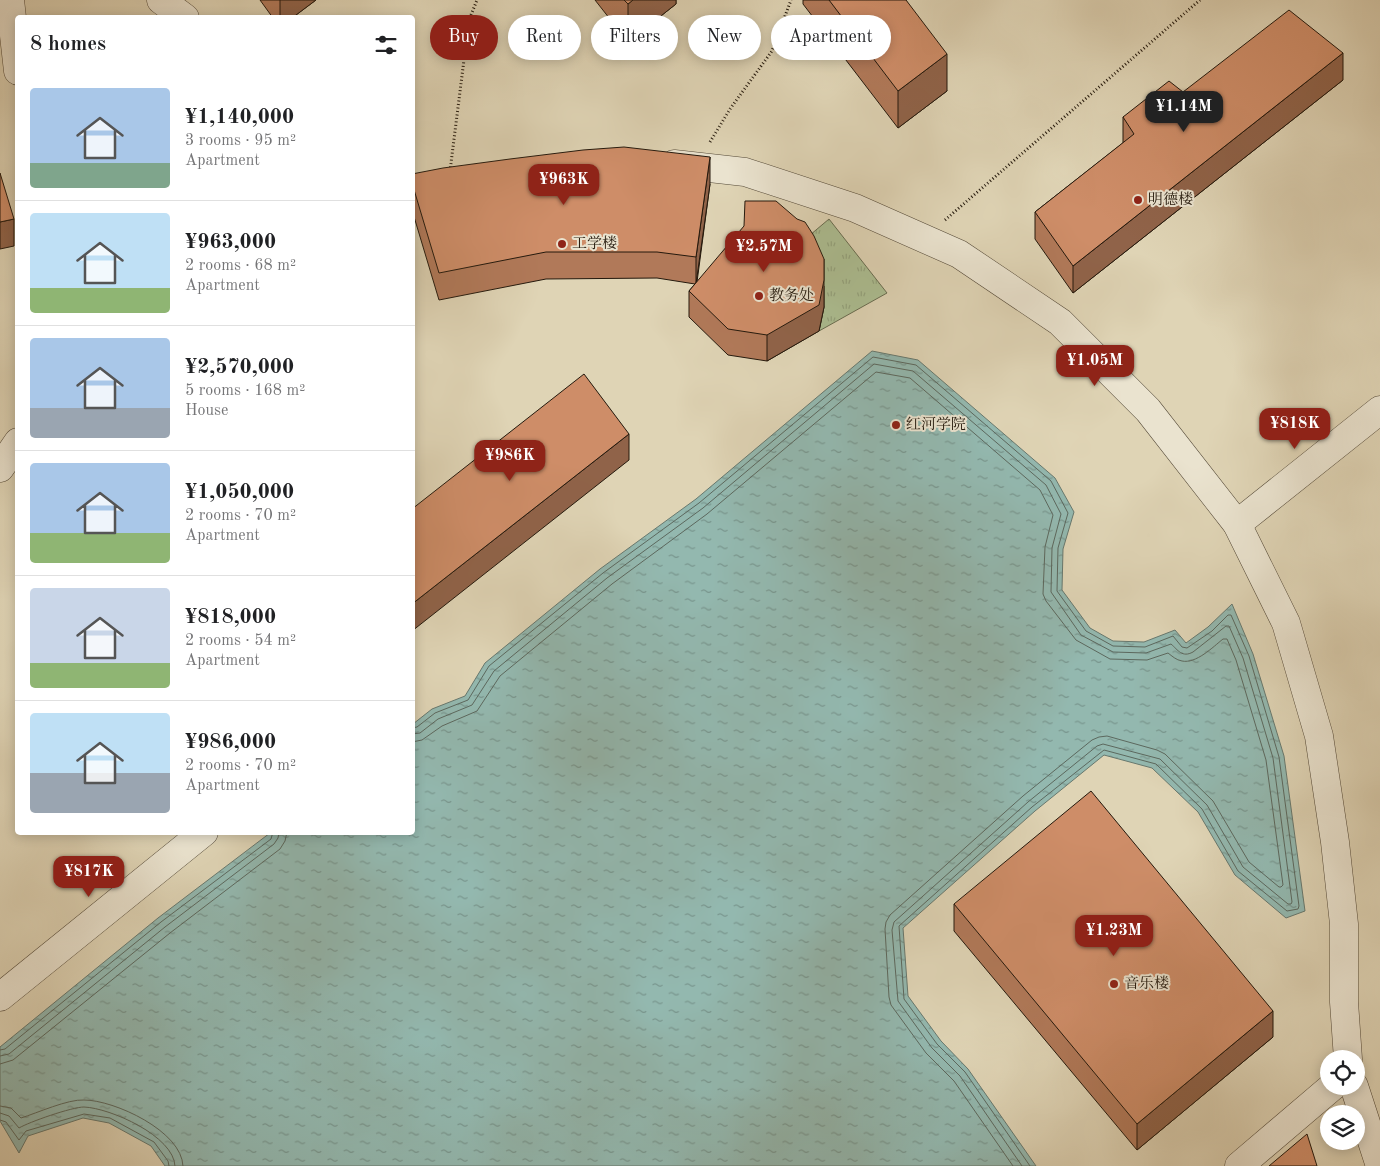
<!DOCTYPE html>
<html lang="en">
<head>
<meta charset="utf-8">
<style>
	body { margin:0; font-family:"Old Standard TT","Noto Serif SC",serif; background:#f2f2f2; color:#202124; height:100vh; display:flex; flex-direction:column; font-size:19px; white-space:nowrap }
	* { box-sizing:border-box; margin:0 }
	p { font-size:16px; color:#757577 }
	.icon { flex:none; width:28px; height:28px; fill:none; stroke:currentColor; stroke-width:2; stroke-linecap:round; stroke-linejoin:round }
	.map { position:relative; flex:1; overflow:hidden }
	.side { position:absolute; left:15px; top:15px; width:400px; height:820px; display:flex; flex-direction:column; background:#fff; border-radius:5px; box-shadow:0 2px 12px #0003 }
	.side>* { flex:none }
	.guide { position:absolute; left:430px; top:15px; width:475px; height:45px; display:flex; gap:10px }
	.buttons { position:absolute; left:1320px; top:1050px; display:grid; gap:10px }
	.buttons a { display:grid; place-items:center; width:45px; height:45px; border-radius:50%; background:#fff; box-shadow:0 2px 12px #0003; font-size:25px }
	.price { position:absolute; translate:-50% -42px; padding:0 11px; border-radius:10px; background:#8f2418; color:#fff; font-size:16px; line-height:32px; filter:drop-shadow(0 1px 2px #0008) }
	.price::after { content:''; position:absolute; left:50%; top:30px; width:15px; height:11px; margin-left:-8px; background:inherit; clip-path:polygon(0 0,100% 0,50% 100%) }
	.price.current { background:#222; color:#fff }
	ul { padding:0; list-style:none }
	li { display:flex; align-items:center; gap:15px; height:125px; padding:0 15px }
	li+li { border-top:1px solid #e0e0e0 }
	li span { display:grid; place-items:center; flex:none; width:140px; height:100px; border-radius:5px; color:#555 }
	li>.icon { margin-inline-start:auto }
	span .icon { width:60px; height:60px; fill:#fffc; stroke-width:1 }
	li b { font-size:21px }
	h2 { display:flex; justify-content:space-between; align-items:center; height:60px; padding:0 15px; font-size:21px }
	.chip { padding:0 18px; border-radius:22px; background:#fff; box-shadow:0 2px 12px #0003; font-size:18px; line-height:45px }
	.chip.current { background:#8f2418; color:#fff }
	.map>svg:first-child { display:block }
	.park { fill:url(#park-tufts); stroke:#686c50 }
	.water { fill:url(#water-ripples); stroke:#67786e }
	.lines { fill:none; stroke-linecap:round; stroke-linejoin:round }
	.shore { stroke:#5c685e; stroke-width:1 }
	.street-casing { stroke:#534837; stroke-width:29 }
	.path { stroke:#24190d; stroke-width:3; stroke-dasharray:1 2.5; stroke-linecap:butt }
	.street { stroke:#eae3cf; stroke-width:28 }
	.wall { fill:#b17959; stroke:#24190d }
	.shaded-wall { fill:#906349; stroke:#24190d }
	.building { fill:#ce8d68; stroke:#24190d }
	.poi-dot { fill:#8f2418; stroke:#eae3cf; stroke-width:2 }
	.labels { text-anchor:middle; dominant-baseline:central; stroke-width:4; stroke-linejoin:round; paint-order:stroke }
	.poi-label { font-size:15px; fill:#24190d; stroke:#eae3cf; text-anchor:start }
</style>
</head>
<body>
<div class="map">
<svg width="1380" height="1166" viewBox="0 0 1380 1166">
	<defs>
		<pattern id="park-tufts" width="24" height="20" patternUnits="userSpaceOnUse" patternTransform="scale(1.25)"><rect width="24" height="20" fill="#acbe92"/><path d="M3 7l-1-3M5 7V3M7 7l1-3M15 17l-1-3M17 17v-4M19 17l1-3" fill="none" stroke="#94a37d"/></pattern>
		<pattern id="water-ripples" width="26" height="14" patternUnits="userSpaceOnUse" patternTransform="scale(1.25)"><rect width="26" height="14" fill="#93b8af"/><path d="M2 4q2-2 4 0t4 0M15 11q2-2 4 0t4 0" fill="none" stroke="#78958d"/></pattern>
	</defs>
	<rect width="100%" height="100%" fill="#dfd4b5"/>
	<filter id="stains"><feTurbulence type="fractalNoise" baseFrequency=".004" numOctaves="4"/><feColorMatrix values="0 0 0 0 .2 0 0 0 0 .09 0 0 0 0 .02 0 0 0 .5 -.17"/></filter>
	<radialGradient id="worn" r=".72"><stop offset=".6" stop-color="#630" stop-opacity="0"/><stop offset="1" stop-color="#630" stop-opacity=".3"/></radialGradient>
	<polygon class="park" points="829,219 887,293 819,331 824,307 797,246"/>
	<polygon class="water" points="872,351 918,360 1055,478 1074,512 1063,549 1062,590 1090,628 1113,641 1144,642 1175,630 1186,643 1208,627 1232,604 1253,654 1284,756 1305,911 1286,918 1235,875 1198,812 1152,768 1104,755 1035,811 903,928 908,996 941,1041 968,1069 1036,1166 165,1166 151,1146 109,1123 83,1118 28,1136 19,1153 0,1121 0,1047 158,918 270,833 412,832 413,724 432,709 465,696 485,663 600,569 696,499"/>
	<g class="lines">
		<g class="shore">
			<polyline points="412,728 417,727 435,713 468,700 489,666 603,573 699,503 873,357 916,365 1051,481 1068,513 1058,548 1057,591 1086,631 1113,646 1145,647 1173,636 1182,647 1187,648 1212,631 1228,615 1231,615 1249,656 1279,757 1299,906 1298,909 1287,911 1238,871 1202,809 1156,764 1104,750 1032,807 899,926 904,999 937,1044 965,1072 1030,1166"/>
			<path d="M412 734 420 733 438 719 472 705 494 671 607 578 703 508 874 364 913 371 1046 485 1061 514 1052 548 1051 592 1081 635 1113 652 1146 653 1171 644C1178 650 1182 658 1193 652L1226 626H1229L1243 658 1273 758 1292 902 1291 904H1288L1243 867 1207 805 1160 759 1103 744 1097 746 1028 802 894 922 892 930 898 1001 932 1048 960 1076 1022 1166"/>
			<path d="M412 742 422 740 442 726 477 711 500 676 612 584 707 514 876 372 910 378 1040 490 1053 515 1045 547 1043 594 1046 601 1076 640 1110 659 1147 660 1168 653C1172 656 1176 660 1182 661 1196 664 1213 647 1223 639H1227L1236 660 1266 760 1283 885 1281 887H1279L1249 862 1213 801 1165 754 1157 750 1107 736 1099 737 1092 740 1023 796 890 915 886 922 885 929 889 997 891 1005 926 1053 954 1081 1013 1166"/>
			<polyline points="0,1050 5,1049 161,922 271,839 273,832"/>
			<polyline points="0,1056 9,1054 165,927 274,844 278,838 279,832"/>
			<polyline points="0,1064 13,1060 170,933 280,849 285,841 287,832"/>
			<path d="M0 1106 11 1108 21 1118C37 1113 68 1099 84 1100 114 1100 182 1131 183 1166"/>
			<path d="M0 1113 9 1116 19 1128C29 1122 72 1107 84 1107 110 1108 174 1136 175 1166"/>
			<polyline points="0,1120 6,1122 19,1140 26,1131 84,1114 110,1118 154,1142 168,1161 169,1166"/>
		</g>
		<g class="street-casing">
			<g id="street">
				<polyline points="10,0 18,71"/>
				<polyline points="161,0 185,18"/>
				<polyline points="674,164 745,172 855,208 959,254 1060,322 1148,410 1237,524 1286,623 1319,736 1335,842 1344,924 1344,1002 1348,1059"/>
				<polyline points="0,468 18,442"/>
				<polyline points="1237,524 1380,410"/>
				<polyline points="0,997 204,832"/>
				<polyline points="1354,1086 1380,1166"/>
				<polyline points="1239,1166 1333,1086"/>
			</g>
		</g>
		<g class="path">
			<polyline points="710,142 730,109 772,51 791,0"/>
			<polyline points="450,171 469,20 477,0"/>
			<polyline points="945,220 1200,0"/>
		</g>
		<use href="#street" class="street"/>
	</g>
	<g class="wall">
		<polygon points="260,0 316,0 292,18 273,18"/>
		<polygon points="595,0 676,0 676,4 628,42"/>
		<polygon points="803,0 906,0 947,91 898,128 803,4"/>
		<polygon points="1343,80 1073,293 1035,239 1035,212 1123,143 1123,117 1183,92"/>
		<polygon points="412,174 710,184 697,282 824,286 824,307 819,331 767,361 728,355 689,317 689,291 695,284 657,278 546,279 439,300 412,210"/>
		<polygon points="954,904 1273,1037 1137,1150 954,931"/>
	</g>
	<g class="shaded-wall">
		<polygon points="280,0 316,0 292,18 280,18"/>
		<polygon points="633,0 676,0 676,4 628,42 628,4"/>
		<polygon points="1343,53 1343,80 1073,293 1073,266"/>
		<polygon points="947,54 947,91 898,128 898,91"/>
		<polygon points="710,157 710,184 696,284 696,257"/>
		<polygon points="14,219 14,246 0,249 0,222"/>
		<polygon points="824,259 824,307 819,331 767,361 767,335"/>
		<polygon points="629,434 629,460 412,631 412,604"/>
		<polygon points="1273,1011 1273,1037 1137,1150 1137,1124"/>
	</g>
	<g class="building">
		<polygon points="624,0 633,0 628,4"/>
		<polygon points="829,0 906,0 947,54 898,91"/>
		<polygon points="1289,10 1343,53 1073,266 1035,212 1134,134 1123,117 1169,81 1183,92"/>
		<polygon points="624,147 710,157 696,257 657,252 546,252 439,273 412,183 412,174 443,168 510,159 583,150"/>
		<polygon points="0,173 14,219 0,222"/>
		<polygon points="745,201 776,201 797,219 805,222 814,236 824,259 824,280 819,305 767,335 728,329 689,291 744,226"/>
		<polygon points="584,374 629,434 412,604 412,509"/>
		<polygon points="1091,791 1273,1011 1137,1124 954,904"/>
		<polygon points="1307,1134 1317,1166 1269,1166"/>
	</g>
	<g class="poi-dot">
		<circle cx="1138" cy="200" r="5"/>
		<circle cx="562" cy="244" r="5"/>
		<circle cx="759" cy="296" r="5"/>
		<circle cx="896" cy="425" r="5"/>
		<circle cx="1114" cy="984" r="5"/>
	</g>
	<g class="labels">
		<g class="poi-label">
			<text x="1148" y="200">明德楼</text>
			<text x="572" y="244">工学楼</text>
			<text x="769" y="296">教务处</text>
			<text x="906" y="425">红河学院</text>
			<text x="1124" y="984">音乐楼</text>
		</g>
	</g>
	<rect width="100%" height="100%" filter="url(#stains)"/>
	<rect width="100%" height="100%" fill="url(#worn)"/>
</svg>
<div class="buttons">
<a><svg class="icon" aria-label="locate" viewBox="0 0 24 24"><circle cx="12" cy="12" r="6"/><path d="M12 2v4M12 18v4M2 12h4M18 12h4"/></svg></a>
<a><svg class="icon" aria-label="layers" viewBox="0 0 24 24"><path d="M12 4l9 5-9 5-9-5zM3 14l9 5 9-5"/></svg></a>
</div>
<b class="price current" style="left:1184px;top:133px">¥1.14M</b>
<b class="price" style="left:564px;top:206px">¥963K</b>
<b class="price" style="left:764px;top:273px">¥2.57M</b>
<b class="price" style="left:1095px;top:387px">¥1.05M</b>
<b class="price" style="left:1295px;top:450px">¥818K</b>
<b class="price" style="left:510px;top:482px">¥986K</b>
<b class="price" style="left:89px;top:898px">¥817K</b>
<b class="price" style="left:1114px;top:957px">¥1.23M</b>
<div class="guide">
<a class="chip current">Buy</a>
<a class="chip">Rent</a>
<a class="chip">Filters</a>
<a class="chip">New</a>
<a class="chip">Apartment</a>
</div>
<section class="side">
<h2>8 homes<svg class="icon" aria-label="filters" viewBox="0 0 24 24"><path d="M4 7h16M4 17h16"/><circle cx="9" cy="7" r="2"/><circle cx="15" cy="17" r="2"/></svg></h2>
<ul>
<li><span style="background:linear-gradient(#a9c7e8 75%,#7fa58c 0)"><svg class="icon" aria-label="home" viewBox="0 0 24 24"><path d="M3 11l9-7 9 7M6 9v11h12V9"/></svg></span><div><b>¥1,140,000</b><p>3 rooms · 95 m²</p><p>Apartment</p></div></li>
<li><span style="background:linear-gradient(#bfe0f5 75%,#8fb573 0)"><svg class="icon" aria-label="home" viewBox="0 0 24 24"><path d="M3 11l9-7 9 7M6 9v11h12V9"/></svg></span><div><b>¥963,000</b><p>2 rooms · 68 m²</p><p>Apartment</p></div></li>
<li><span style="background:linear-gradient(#a9c7e8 70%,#9aa5b1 0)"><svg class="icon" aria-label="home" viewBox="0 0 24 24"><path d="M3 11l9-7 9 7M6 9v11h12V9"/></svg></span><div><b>¥2,570,000</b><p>5 rooms · 168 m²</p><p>House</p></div></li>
<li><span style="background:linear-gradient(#a9c7e8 70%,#8fb573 0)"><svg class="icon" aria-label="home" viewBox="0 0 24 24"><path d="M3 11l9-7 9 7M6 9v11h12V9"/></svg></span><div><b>¥1,050,000</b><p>2 rooms · 70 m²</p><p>Apartment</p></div></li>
<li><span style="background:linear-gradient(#c9d6e8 75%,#8fb573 0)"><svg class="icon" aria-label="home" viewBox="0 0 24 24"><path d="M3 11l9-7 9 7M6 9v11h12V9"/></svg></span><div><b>¥818,000</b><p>2 rooms · 54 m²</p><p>Apartment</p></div></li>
<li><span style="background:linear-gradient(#bfe0f5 60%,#9aa5b1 0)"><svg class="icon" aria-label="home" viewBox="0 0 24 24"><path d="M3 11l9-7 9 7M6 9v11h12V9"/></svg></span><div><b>¥986,000</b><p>2 rooms · 70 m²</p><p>Apartment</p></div></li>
</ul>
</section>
</div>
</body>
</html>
